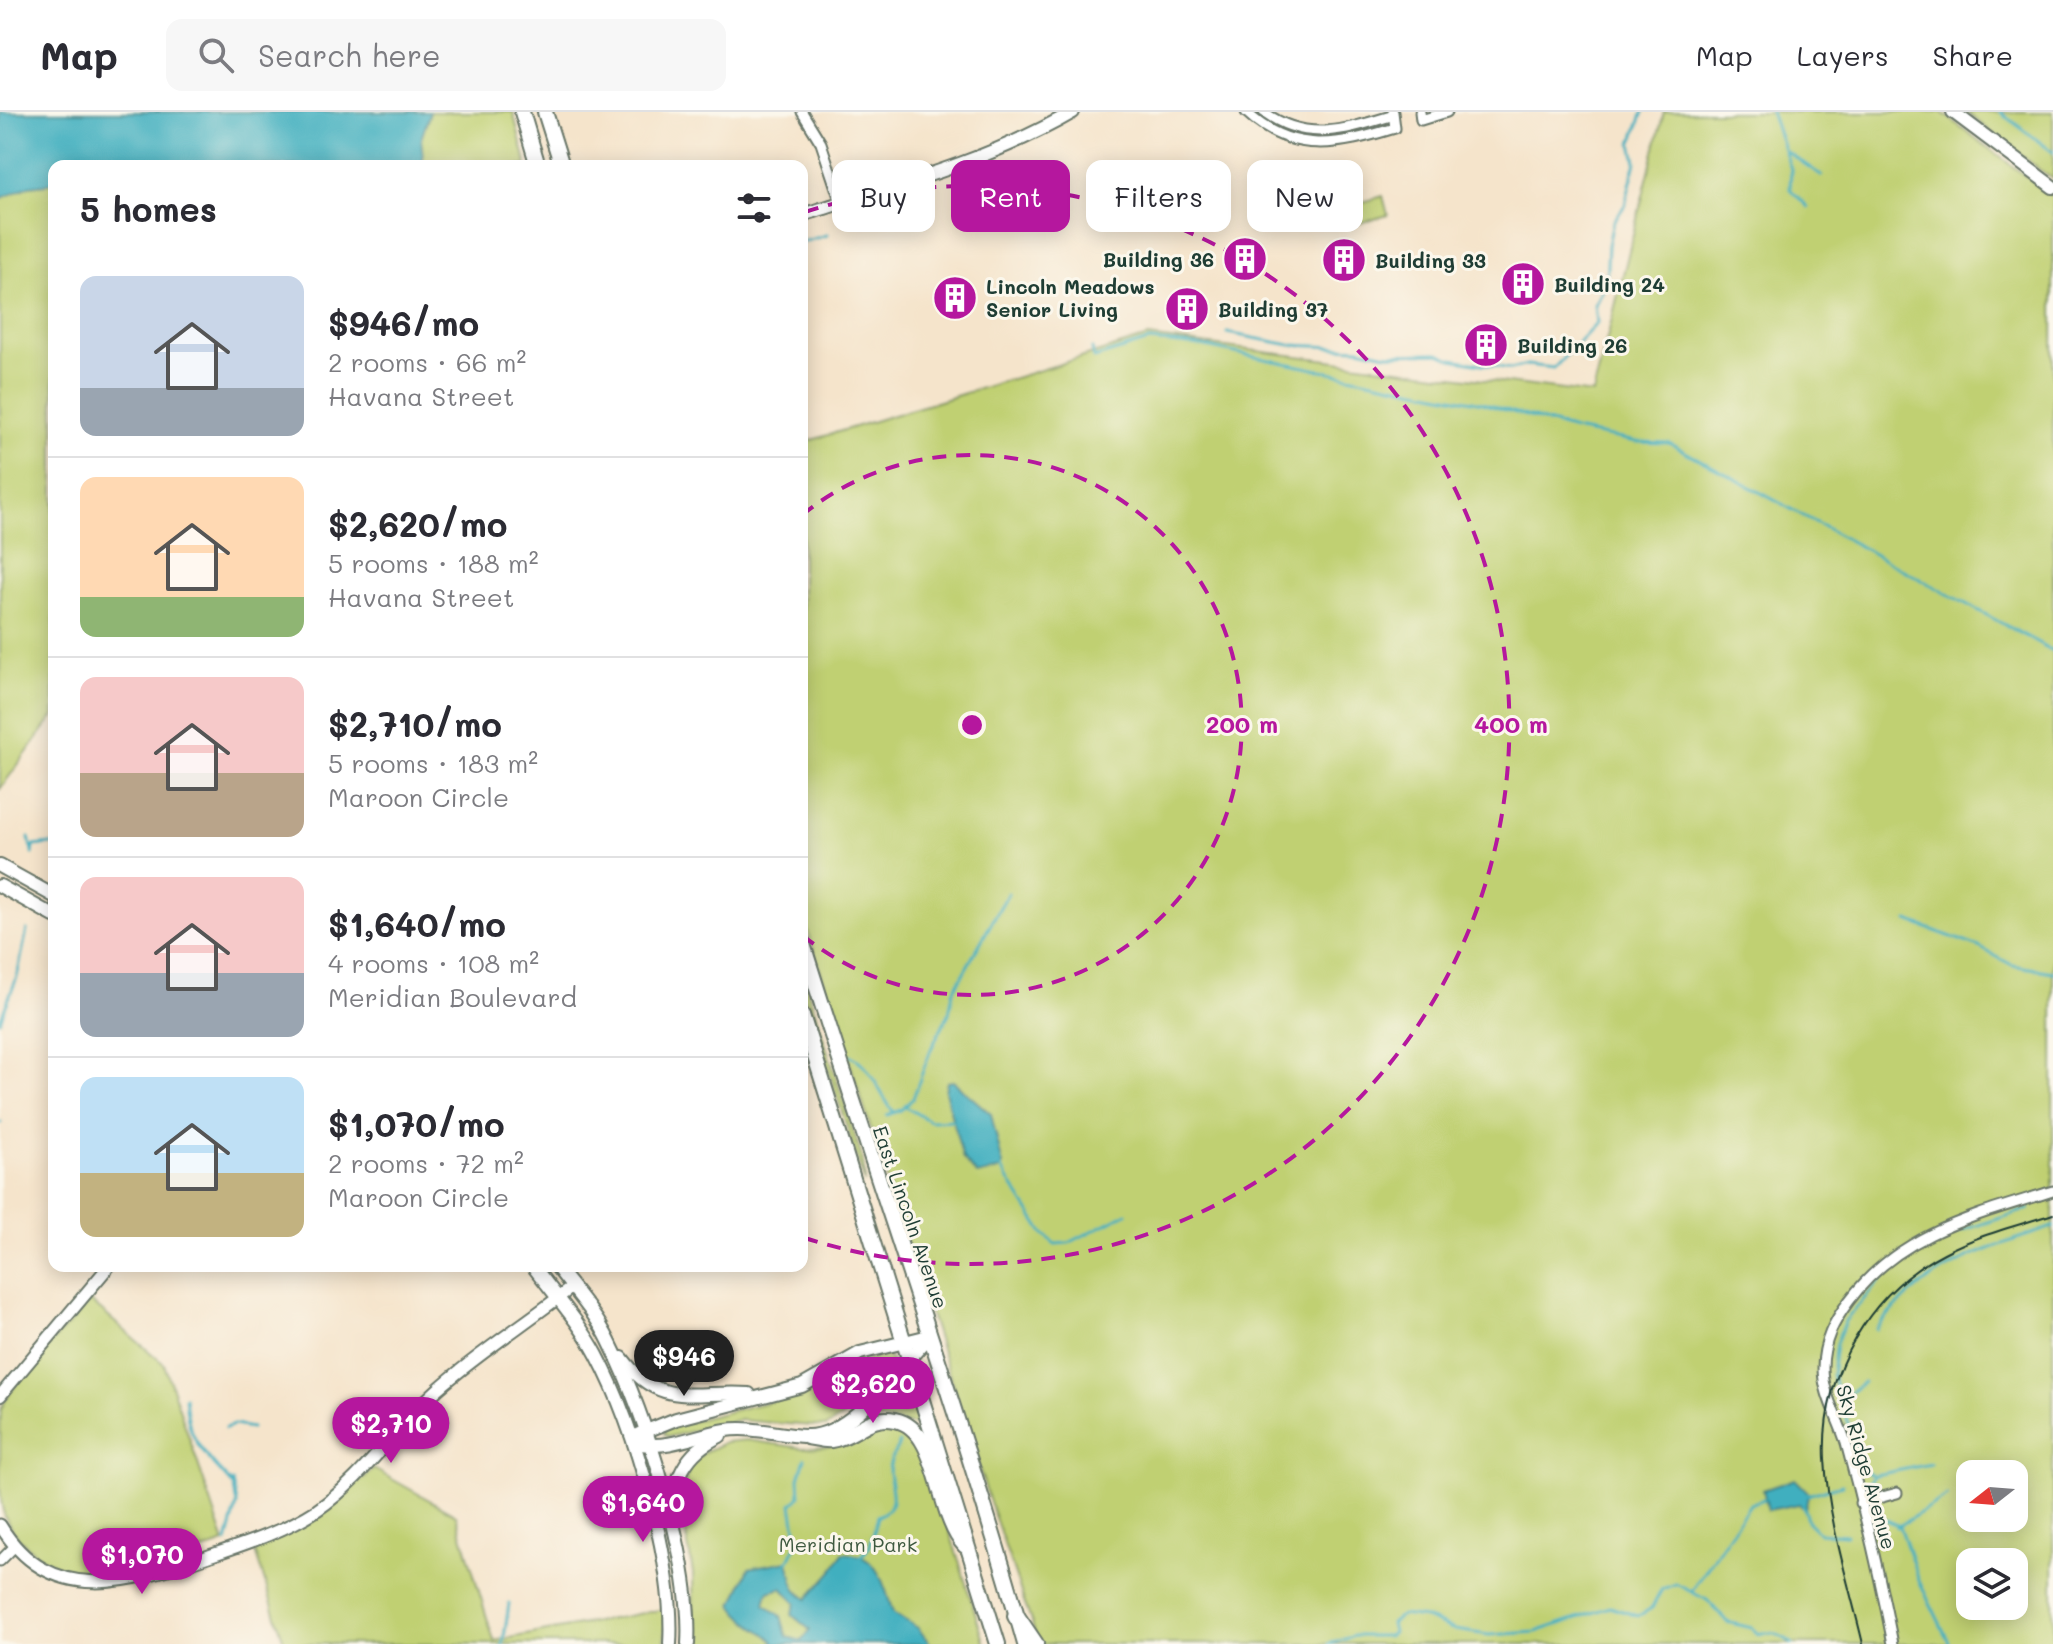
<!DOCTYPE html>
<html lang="en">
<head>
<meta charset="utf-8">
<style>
	body { margin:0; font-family:Mali,sans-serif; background:#f7f7f7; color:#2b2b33; height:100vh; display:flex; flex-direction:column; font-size:30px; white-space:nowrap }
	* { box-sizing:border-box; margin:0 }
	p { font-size:26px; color:#7c7c81 }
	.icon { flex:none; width:44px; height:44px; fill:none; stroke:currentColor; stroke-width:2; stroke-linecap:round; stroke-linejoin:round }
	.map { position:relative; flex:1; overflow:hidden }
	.panel { position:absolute; left:48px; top:48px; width:760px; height:1112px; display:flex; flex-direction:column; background:#fff; border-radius:16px; box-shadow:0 4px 20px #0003 }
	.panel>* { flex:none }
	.top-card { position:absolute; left:832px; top:48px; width:760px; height:72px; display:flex; gap:16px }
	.needle { width:52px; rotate:253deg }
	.tools { position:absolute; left:1956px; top:1348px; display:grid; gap:16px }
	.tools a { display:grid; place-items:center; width:72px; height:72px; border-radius:16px; background:#fff; box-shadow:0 4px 20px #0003; font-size:40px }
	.price { position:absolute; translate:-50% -68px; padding:0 18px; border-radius:28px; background:#b5179e; color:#fff; font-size:26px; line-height:52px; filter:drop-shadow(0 2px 4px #0008) }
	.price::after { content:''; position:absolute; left:50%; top:48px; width:24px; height:18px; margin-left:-12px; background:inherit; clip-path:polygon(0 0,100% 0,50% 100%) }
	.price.selected { background:#222; color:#fff }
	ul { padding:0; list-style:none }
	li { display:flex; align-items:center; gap:24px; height:200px; padding:0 32px }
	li+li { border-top:2px solid #e1e1e2 }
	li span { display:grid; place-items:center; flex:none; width:224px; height:160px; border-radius:16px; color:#555 }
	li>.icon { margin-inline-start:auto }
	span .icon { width:96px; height:96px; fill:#fffc; stroke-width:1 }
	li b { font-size:34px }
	h2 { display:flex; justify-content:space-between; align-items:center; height:96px; padding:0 32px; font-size:34px }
	.chip { padding:0 28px; border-radius:16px; background:#fff; box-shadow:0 4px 20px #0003; font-size:28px; line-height:72px }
	.chip.selected { background:#b5179e; color:#fff }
	header { display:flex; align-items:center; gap:48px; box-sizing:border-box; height:112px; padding:0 40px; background:#fff; border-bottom:2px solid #e1e1e2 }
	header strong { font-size:38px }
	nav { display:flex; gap:44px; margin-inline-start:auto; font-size:28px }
	.search { width:560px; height:72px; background:#f7f7f7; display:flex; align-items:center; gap:20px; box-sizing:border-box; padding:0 28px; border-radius:16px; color:#7c7c81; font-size:30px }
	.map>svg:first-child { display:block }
	.green { fill:#c0d072; stroke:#708653; stroke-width:2; fill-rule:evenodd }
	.water { fill:#41afbf; stroke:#30767a; stroke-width:2; fill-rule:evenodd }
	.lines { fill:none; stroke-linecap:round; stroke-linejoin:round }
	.stream { stroke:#41afbf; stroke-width:3 }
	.minor-casing { stroke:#6a7769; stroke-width:13 }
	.tertiary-casing { stroke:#6a7769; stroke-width:15 }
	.secondary-casing { stroke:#6a7769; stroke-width:16 }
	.primary-casing { stroke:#6a7769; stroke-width:18 }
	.motorway-casing { stroke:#6a7769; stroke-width:20 }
	.minor { stroke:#fff; stroke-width:9 }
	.tertiary { stroke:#fff; stroke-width:11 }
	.secondary { stroke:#fff; stroke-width:12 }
	.primary { stroke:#fff; stroke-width:14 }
	.motorway { stroke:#fff; stroke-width:16 }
	.tram { stroke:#1f3d34; stroke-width:2 }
	.ring { fill:none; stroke:#b5179e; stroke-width:4; stroke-dasharray:14 10 }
	.labels { text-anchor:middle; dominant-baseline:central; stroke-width:6; stroke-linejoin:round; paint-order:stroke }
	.poi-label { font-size:20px; font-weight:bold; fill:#1f3d34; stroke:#fbf7ec; text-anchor:start }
	.street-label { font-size:20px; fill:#1f3d34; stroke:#fbf7ec }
	.park-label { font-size:20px; fill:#3f5a40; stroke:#fbf7ec }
	.centre { fill:#b5179e; stroke:#fbf7ec; stroke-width:4 }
	.ring-label { font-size:24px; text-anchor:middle; font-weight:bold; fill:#b5179e; stroke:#fbf7ec; stroke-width:6; stroke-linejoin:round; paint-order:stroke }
</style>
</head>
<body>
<header>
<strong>Map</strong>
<div class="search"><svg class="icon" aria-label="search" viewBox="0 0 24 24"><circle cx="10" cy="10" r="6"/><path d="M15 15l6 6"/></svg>Search here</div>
<nav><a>Map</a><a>Layers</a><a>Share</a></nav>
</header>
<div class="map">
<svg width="2053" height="1532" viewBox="0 0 2053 1532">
	<rect width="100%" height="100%" fill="#fbf7ec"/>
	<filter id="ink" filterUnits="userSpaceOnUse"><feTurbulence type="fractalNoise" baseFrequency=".0125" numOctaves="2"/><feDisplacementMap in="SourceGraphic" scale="16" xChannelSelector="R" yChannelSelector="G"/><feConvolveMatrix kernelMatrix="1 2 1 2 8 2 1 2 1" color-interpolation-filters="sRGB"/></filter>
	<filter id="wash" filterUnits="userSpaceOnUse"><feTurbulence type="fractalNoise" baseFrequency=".006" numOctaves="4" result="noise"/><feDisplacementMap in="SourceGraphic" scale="32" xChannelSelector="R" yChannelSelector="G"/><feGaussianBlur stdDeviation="1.8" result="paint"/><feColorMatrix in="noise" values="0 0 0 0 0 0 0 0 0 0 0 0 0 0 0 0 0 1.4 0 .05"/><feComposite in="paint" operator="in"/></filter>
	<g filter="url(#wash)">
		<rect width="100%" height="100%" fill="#f5e4cb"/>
		<g class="green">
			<polygon points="0,0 513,0 527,54 54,54 54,604 0,677"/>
			<path d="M1664 0H1941L2053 85V1532H1039L993 1400 802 801V331L1148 225 1593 282ZM1970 1362H2014V1406H1970ZM1970 1450H2014V1494H1970Z"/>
			<polygon points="1966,0 2053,0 2053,67 2041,59"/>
			<polygon points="1383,84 1388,103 1357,112 1352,93"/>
			<polygon points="802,860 863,1049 865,1071 802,877"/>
			<path d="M90 1189 164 1252 225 1431C160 1453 88 1488 28 1435 3 1412 0 1399 0 1365 0 1346 0 1317 1 1298 10 1271 69 1213 90 1189Z"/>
			<polygon points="886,1241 894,1254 859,1294 826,1315 738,1308 668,1325 664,1322 665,1317 676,1313 803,1281 856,1251"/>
			<polygon points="903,1269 919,1314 865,1305 891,1272 894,1274"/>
			<polygon points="876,1313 903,1315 923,1335 985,1532 694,1532 693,1461 680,1387 690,1354 703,1341 725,1330 747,1328 802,1336 827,1335"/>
			<polygon points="374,1357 456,1403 494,1529 665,1497 665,1532 285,1532 254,1436 317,1406"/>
		</g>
		<g class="water">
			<polygon points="0,0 430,0 421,27 424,54 54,54 54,71 29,74 0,87"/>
			<polygon points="953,969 991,1002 1003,1053 999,1058 977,1063 963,1047 945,979 947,970"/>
			<polygon points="1795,1367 1809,1381 1805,1396 1799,1392 1768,1398 1763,1378"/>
			<path d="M843 1441C880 1442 884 1473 893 1501L918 1516 930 1532H776C765 1517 747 1515 733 1493L749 1456 788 1449 795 1476 807 1487 833 1458ZM782 1476 796 1491 792 1503 810 1518 802 1529 787 1525 781 1504 765 1492 768 1480Z"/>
		</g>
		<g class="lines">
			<g class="stream">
				<polyline points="1771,0 1791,57 1790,77 1808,95"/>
				<polyline points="2000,0 2053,40"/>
				<polyline points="1786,39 1822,64"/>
				<polyline points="802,130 827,123"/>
				<polyline points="1227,221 1291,233 1359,236 1387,242 1439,241 1452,247 1511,257 1527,253 1554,256 1597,211 1595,192 1606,173 1608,133 1613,110 1625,93 1636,49 1632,31 1643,0"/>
				<polyline points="1092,237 1094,246 1149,229 1201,234 1482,291 1574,318 1637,330 1669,331 2053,539"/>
				<polyline points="29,726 32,738"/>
				<polyline points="33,742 34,734 51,732"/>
				<polyline points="1908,809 1979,835 2012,853 2053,860"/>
				<polyline points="0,909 17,865 27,818"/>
				<path d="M846 943C869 945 880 985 894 1000"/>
				<polyline points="905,995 930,1009 956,1008"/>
				<polyline points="887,1003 901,998 913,986 931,937 949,901 953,880 1008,781"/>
				<polyline points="0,1011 1,1010"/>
				<polyline points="1000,1054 1043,1121 1055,1132 1069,1131 1127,1101"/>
				<path d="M1876 1217C1926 1155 1980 1139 2053 1115"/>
				<path d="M185 1285C188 1333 205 1341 234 1375"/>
				<polyline points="1841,1288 1863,1270"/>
				<polyline points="225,1316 234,1313 251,1316"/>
				<polyline points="1874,1364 1863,1357 1832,1263 1836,1231 1845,1209 1889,1158 1916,1138 1948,1123 2029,1097"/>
				<polyline points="1866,1373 1875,1363 1931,1352"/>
				<polyline points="1807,1383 1842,1373"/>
				<polyline points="1803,1394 1808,1410 1819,1421 1846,1423"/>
				<polyline points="1879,1405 1900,1414 1918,1466 1950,1532"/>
				<polyline points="1897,1415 1948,1384"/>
				<polyline points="227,1430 237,1393 233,1370"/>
				<path d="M860 1446 870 1434 878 1404C906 1392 883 1369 891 1348 893 1341 897 1339 899 1331"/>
				<polyline points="788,1450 798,1430 792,1392 800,1384 799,1366 805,1346"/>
				<polyline points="1692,1479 1750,1392 1764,1387"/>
				<polyline points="503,1532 509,1492"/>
				<path d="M1329 1532 1354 1524H1388L1393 1520 1391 1511 1401 1503 1425 1506 1455 1518 1489 1523 1536 1520 1610 1495 1638 1504 1652 1496 1662 1477 1676 1472 1707 1488 1727 1510 1752 1516 1758 1522C1771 1518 1783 1524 1793 1532"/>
			</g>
		</g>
	</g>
	<g filter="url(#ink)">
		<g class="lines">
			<g class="minor-casing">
				<g id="minor">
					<polyline points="802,0 821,31 841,91"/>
					<path d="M1246 0C1292 44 1340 33 1395 16L1393 0"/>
					<path d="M1264 0C1306 31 1345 18 1391 4"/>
					<polyline points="1420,0 1421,8 1447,0"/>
					<polyline points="1860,1391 1897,1381"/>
					<polyline points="0,1449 15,1434"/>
					<path d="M1893 1532C1880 1465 1864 1397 1846 1331 1838 1305 1823 1283 1823 1256 1823 1230 1834 1209 1849 1189 1899 1121 1977 1103 2053 1079"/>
				</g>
			</g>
			<g class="tertiary-casing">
				<g id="tertiary">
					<polyline points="0,1284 109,1154"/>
					<path d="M0 1413C51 1497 131 1470 206 1445 244 1432 283 1420 317 1398 364 1366 395 1316 437 1278 478 1241 528 1210 572 1175"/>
				</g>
			</g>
			<g class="secondary-casing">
				<g id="secondary">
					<polyline points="1953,0 2053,75"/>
					<path d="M802 103C894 74 989 49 1073 0"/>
					<polyline points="0,754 54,784"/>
					<polyline points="0,774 54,804"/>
					<path d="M533 1154C555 1183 580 1211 597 1243 635 1315 675 1452 670 1532"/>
					<path d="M556 1154C574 1178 596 1202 609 1229 646 1303 693 1451 688 1532"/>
					<path d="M622 1246C661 1298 694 1278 749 1282"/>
					<polyline points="639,1322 676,1307 802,1274 860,1241 929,1224"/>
					<path d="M642 1332C669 1337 699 1322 726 1318 753 1314 779 1323 805 1324 850 1327 900 1255 930 1224"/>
					<path d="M677 1406C669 1369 687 1339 720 1324"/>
				</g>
			</g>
			<g class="primary-casing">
				<g id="primary">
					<polyline points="522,0 538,54"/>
					<polyline points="545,0 562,54"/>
					<path d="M802 829C875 1064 958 1295 1025 1532"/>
					<polyline points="802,903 998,1532"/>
					<path d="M807 1325C815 1326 824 1329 831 1328 855 1325 869 1302 895 1308 941 1317 935 1403 965 1434"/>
				</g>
			</g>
			<g class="motorway-casing">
				<polyline id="motorway" points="1016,1504 1035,1532"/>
			</g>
			<use href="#minor" class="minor"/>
			<use href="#tertiary" class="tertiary"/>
			<use href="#secondary" class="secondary"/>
			<use href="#primary" class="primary"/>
			<use href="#motorway" class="motorway"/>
			<path class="tram" d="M1863 1532C1849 1472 1828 1409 1825 1347 1821 1262 1869 1180 1944 1141 1978 1123 2016 1114 2053 1102"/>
		</g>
	</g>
	<g class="ring">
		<path d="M802 403A270 270 0 1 1 802 823"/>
		<path d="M805 100A539 539 0 1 1 805 1126"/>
	</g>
	<defs>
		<g id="building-disc" transform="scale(2.3)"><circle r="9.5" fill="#b5179e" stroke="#fbf7ec"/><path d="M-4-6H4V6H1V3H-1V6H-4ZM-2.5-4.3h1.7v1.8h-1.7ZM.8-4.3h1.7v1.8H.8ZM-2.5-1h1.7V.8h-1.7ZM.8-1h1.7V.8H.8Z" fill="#fff"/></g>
	</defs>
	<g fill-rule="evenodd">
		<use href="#building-disc" x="1245" y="147"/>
		<use href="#building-disc" x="1344" y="148"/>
		<use href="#building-disc" x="1523" y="172"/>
		<use href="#building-disc" x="955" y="186"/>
		<use href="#building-disc" x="1187" y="197"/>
		<use href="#building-disc" x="1486" y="233"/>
	</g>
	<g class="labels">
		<g class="poi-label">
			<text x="1214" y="147" text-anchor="end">Building 36</text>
			<text x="1375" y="148">Building 33</text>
			<text x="1554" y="172">Building 24</text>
			<text x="986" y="174">Lincoln Meadows<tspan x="986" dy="23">Senior Living</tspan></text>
			<text x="1218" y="197">Building 37</text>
			<text x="1517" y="233">Building 26</text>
		</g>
		<g class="street-label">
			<text transform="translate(911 1105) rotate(71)">East Lincoln Avenue</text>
			<text transform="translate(1867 1355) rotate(74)">Sky Ridge Avenue</text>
		</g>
		<g class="park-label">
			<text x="848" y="1432">Meridian Park</text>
		</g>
	</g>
	<circle cx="972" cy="613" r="12" class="centre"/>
	<g class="ring-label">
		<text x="1242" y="621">200 m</text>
		<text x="1511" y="621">400 m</text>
	</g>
</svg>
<div class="tools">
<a><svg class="needle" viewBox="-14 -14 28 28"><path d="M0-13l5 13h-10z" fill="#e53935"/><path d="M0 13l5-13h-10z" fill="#7c7c81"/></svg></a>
<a><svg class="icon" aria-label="layers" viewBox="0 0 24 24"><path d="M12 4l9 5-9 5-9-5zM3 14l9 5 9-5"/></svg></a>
</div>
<b class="price selected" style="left:684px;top:1286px">$946</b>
<b class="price" style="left:873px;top:1313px">$2,620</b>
<b class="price" style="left:391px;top:1353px">$2,710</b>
<b class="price" style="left:643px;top:1432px">$1,640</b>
<b class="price" style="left:142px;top:1484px">$1,070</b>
<div class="top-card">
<a class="chip">Buy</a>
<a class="chip selected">Rent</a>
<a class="chip">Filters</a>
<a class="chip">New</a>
</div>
<section class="panel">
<h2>5 homes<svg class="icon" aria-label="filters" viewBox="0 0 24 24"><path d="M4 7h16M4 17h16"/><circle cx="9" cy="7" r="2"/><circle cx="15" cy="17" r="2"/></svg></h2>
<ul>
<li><span style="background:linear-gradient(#c9d6e8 70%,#9aa5b1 0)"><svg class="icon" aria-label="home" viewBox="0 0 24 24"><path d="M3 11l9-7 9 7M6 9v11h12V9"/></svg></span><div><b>$946/mo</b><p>2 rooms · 66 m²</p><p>Havana Street</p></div></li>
<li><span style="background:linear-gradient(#ffd9b3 75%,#8fb573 0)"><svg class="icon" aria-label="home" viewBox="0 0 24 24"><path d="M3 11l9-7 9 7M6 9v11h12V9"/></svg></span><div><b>$2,620/mo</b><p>5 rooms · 188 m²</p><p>Havana Street</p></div></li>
<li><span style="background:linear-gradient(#f6c9c9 60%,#b9a48a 0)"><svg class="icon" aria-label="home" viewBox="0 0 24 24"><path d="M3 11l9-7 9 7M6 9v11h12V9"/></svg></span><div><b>$2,710/mo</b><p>5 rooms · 183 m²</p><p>Maroon Circle</p></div></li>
<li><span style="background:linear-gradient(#f6c9c9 60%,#9aa5b1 0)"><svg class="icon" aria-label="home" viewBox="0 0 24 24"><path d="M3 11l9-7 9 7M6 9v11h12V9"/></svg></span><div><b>$1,640/mo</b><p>4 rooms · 108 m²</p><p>Meridian Boulevard</p></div></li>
<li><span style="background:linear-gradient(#bfe0f5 60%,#c2b280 0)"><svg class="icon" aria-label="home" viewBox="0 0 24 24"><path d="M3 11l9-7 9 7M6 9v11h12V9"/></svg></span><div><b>$1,070/mo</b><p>2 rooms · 72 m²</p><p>Maroon Circle</p></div></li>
</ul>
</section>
</div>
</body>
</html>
